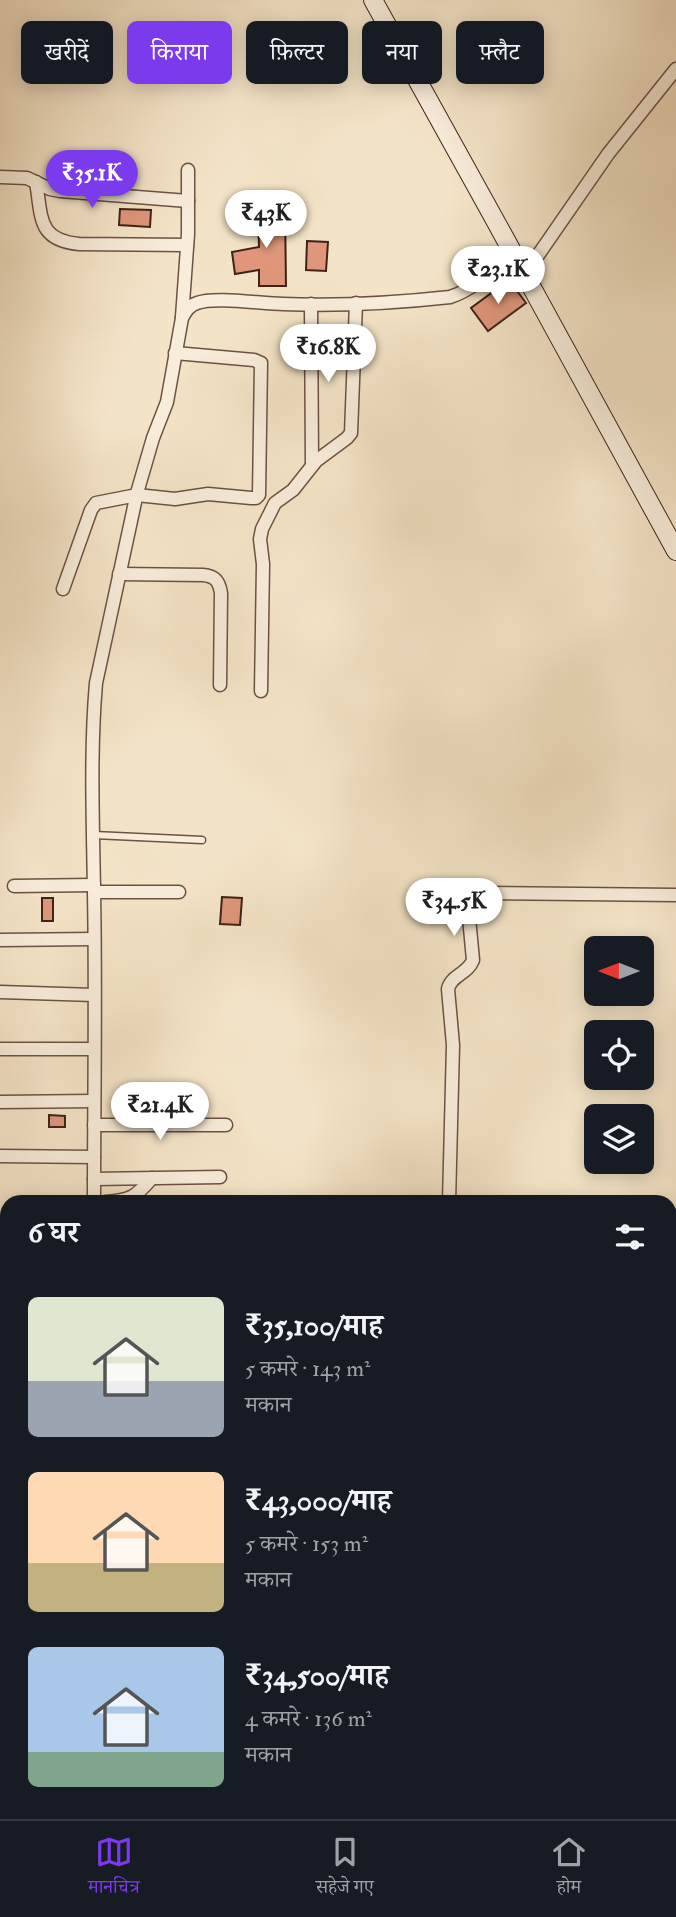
<!DOCTYPE html>
<html lang="hi">
<head>
<meta charset="utf-8">
<style>
	body { margin:0; font-family:"IM FELL Double Pica","Noto Serif Devanagari",serif; background:#242831; color:#f1f3f6; height:100vh; display:flex; flex-direction:column; font-size:26px; white-space:nowrap }
	* { box-sizing:border-box; margin:0 }
	p { font-size:23px; color:#9ea1a6 }
	.icon { flex:none; width:38px; height:38px; fill:none; stroke:currentColor; stroke-width:2; stroke-linecap:round; stroke-linejoin:round }
	.map { position:relative; flex:1; overflow:hidden }
	.side { position:absolute; left:0px; top:1195px; width:677px; height:625px; display:flex; flex-direction:column; background:#171b24; border-radius:21px 21px 0 0; box-shadow:0 4px 18px #0003 }
	.side>* { flex:none }
	.guide { position:absolute; left:21px; top:21px; width:635px; height:63px; display:flex; gap:14px }
	.needle { width:46px; rotate:270deg }
	.buttons { position:absolute; left:584px; top:936px; display:grid; gap:14px }
	.buttons a { display:grid; place-items:center; width:70px; height:70px; border-radius:10px; background:#171b24; box-shadow:0 4px 18px #0003; font-size:35px }
	.price { position:absolute; translate:-50% -60px; padding:0 16px; border-radius:24px; background:#fff; color:#222; font-size:23px; line-height:46px; filter:drop-shadow(0 2px 4px #0008) }
	.price::after { content:''; position:absolute; left:50%; top:42px; width:21px; height:16px; margin-left:-10px; background:inherit; clip-path:polygon(0 0,100% 0,50% 100%) }
	.price.active { background:#7c3aed; color:#fff }
	ul { padding:0; list-style:none }
	li { display:flex; align-items:center; gap:21px; height:175px; padding:0 28px }
	li span { display:grid; place-items:center; flex:none; width:196px; height:140px; border-radius:10px; color:#555 }
	li>.icon { margin-inline-start:auto }
	span .icon { width:84px; height:84px; fill:#fffc; stroke-width:1 }
	li b { font-size:30px }
	h2 { display:flex; justify-content:space-between; align-items:center; height:84px; padding:0 28px; font-size:30px }
	.tag { padding:0 24px; border-radius:10px; background:#171b24; box-shadow:0 4px 18px #0003; font-size:24px; line-height:63px }
	.tag.active { background:#7c3aed; color:#fff }
	.tab-bar { display:flex; justify-content:space-around; align-items:center; height:98px; border-top:2px solid #363941; background:#171b24; font-size:19px; color:#9ea1a6 }
	.tab-bar a { display:grid; justify-items:center; gap:4px }
	.tab-bar .active { color:#7c3aed }
	.map>svg:first-child { display:block }
	.building { fill:#df967b; stroke:#3f2218; stroke-width:2 }
	.lines { fill:none; stroke-linecap:round; stroke-linejoin:round }
	.lane-casing { stroke:#6c5244; stroke-width:9 }
	.street-casing { stroke:#6c5244; stroke-width:15 }
	.secondary-casing { stroke:#3f2218; stroke-width:20 }
	.lane { stroke:#f8eddb; stroke-width:6 }
	.street { stroke:#f8eddb; stroke-width:12 }
	.secondary { stroke:#f8eddb; stroke-width:18 }
</style>
</head>
<body>
<div class="map">
<svg width="676" height="1819" viewBox="0 0 676 1819">
	<rect width="100%" height="100%" fill="#f4e4c7"/>
	<filter id="stains"><feTurbulence type="fractalNoise" baseFrequency=".00286" numOctaves="4"/><feColorMatrix values="0 0 0 0 .2 0 0 0 0 .09 0 0 0 0 .02 0 0 0 .5 -.17"/></filter>
	<radialGradient id="worn" r=".72"><stop offset=".6" stop-color="#630" stop-opacity="0"/><stop offset="1" stop-color="#630" stop-opacity=".3"/></radialGradient>
	<g class="building">
		<polygon points="258,208 285,208 286,286 259,286 259,270 235,274 232,252 259,247"/>
		<polygon points="120,209 151,210 150,227 119,225"/>
		<polygon points="307,241 328,242 326,271 306,270"/>
		<polygon points="509,280 526,303 488,331 471,308"/>
		<polygon points="222,897 242,898 240,925 220,924"/>
		<rect x="42" y="898" width="11" height="23"/>
		<polygon points="49,1115 65,1116 65,1127 49,1127"/>
	</g>
	<g class="lines">
		<g class="lane-casing">
			<polyline id="lane" points="94,835 202,840"/>
		</g>
		<g class="street-casing">
			<g id="street">
				<polyline points="0,177 27,178 50,189 60,191 188,201"/>
				<path d="M36 182C42 217 37 240 79 244L187 245"/>
				<polyline points="525,274 608,154 676,69"/>
				<polyline points="311,304 312,465"/>
				<polyline points="182,317 188,234 188,170"/>
				<path d="M119 574 203 575C215 576 219 581 221 593L220 685"/>
				<polyline points="63,589 91,510 96,503 137,495 175,499 208,494 251,498 256,498 259,495 261,363 254,360 175,353"/>
				<polyline points="261,691 263,564 260,539 262,529 275,503 293,490 316,461 347,438 351,433 356,303"/>
				<polyline points="14,886 94,885"/>
				<polyline points="94,892 179,892"/>
				<polyline points="0,940 94,939"/>
				<polyline points="0,992 94,995"/>
				<polyline points="0,1049 94,1049"/>
				<polyline points="0,1102 94,1101"/>
				<polyline points="94,1125 226,1125"/>
				<polyline points="0,1156 94,1157"/>
				<polyline points="94,1179 220,1177"/>
				<path d="M94 1202C94 1099 96 995 94 892 93 822 90 752 96 683L137 493 153 438 167 402 182 318C185 312 190 305 197 303 215 296 262 304 283 304 337 306 396 303 450 297 475 289 493 269 513 252"/>
				<path d="M105 1202C130 1200 135 1198 152 1178"/>
				<path d="M449 1202 453 1045 448 989C451 975 468 974 473 960L468 907 469 900 473 894 482 893 676 895"/>
				<polyline points="0,1314 7,1313"/>
				<polyline points="0,1366 7,1366"/>
				<polyline points="0,1420 7,1420"/>
				<polyline points="670,1536 676,1529"/>
				<polyline points="0,1613 7,1613"/>
				<polyline points="670,1629 676,1631"/>
				<polyline points="670,1801 676,1805"/>
			</g>
		</g>
		<g class="secondary-casing">
			<polyline id="secondary" points="373,0 496,222 676,551"/>
		</g>
		<use href="#lane" class="lane"/>
		<use href="#street" class="street"/>
		<use href="#secondary" class="secondary"/>
	</g>
	<rect width="100%" height="100%" filter="url(#stains)"/>
	<rect width="100%" height="100%" fill="url(#worn)"/>
</svg>
<div class="buttons">
<a><svg class="needle" viewBox="-14 -14 28 28"><path d="M0-13l5 13h-10z" fill="#e53935"/><path d="M0 13l5-13h-10z" fill="#9ea1a6"/></svg></a>
<a><svg class="icon" aria-label="locate" viewBox="0 0 24 24"><circle cx="12" cy="12" r="6"/><path d="M12 2v4M12 18v4M2 12h4M18 12h4"/></svg></a>
<a><svg class="icon" aria-label="layers" viewBox="0 0 24 24"><path d="M12 4l9 5-9 5-9-5zM3 14l9 5 9-5"/></svg></a>
</div>
<b class="price active" style="left:92px;top:210px">₹35.1K</b>
<b class="price" style="left:266px;top:250px">₹43K</b>
<b class="price" style="left:498px;top:306px">₹23.1K</b>
<b class="price" style="left:328px;top:384px">₹16.8K</b>
<b class="price" style="left:454px;top:938px">₹34.5K</b>
<b class="price" style="left:160px;top:1142px">₹21.4K</b>
<div class="guide">
<a class="tag">खरीदें</a>
<a class="tag active">किराया</a>
<a class="tag">फ़िल्टर</a>
<a class="tag">नया</a>
<a class="tag">फ़्लैट</a>
</div>
<section class="side">
<h2>6 घर<svg class="icon" aria-label="filters" viewBox="0 0 24 24"><path d="M4 7h16M4 17h16"/><circle cx="9" cy="7" r="2"/><circle cx="15" cy="17" r="2"/></svg></h2>
<ul>
<li><span style="background:linear-gradient(#dfe7d0 60%,#9aa5b1 0)"><svg class="icon" aria-label="home" viewBox="0 0 24 24"><path d="M3 11l9-7 9 7M6 9v11h12V9"/></svg></span><div><b>₹35,100/माह</b><p>5 कमरे · 143 m²</p><p>मकान</p></div></li>
<li><span style="background:linear-gradient(#ffd9b3 65%,#c2b280 0)"><svg class="icon" aria-label="home" viewBox="0 0 24 24"><path d="M3 11l9-7 9 7M6 9v11h12V9"/></svg></span><div><b>₹43,000/माह</b><p>5 कमरे · 153 m²</p><p>मकान</p></div></li>
<li><span style="background:linear-gradient(#a9c7e8 75%,#7fa58c 0)"><svg class="icon" aria-label="home" viewBox="0 0 24 24"><path d="M3 11l9-7 9 7M6 9v11h12V9"/></svg></span><div><b>₹34,500/माह</b><p>4 कमरे · 136 m²</p><p>मकान</p></div></li>
</ul>
</section>
</div>
<nav class="tab-bar">
<a class="active"><svg class="icon" aria-label="map" viewBox="0 0 24 24"><path d="M3 6l6-2 6 2 6-2v14l-6 2-6-2-6 2zM9 4v14M15 6v14"/></svg>मानचित्र</a>
<a><svg class="icon" aria-label="saved" viewBox="0 0 24 24"><path d="M7 4h10v16l-5-4-5 4z"/></svg>सहेजे गए</a>
<a><svg class="icon" aria-label="home" viewBox="0 0 24 24"><path d="M3 11l9-7 9 7M6 9v11h12V9"/></svg>होम</a>
</nav>
</body>
</html>
